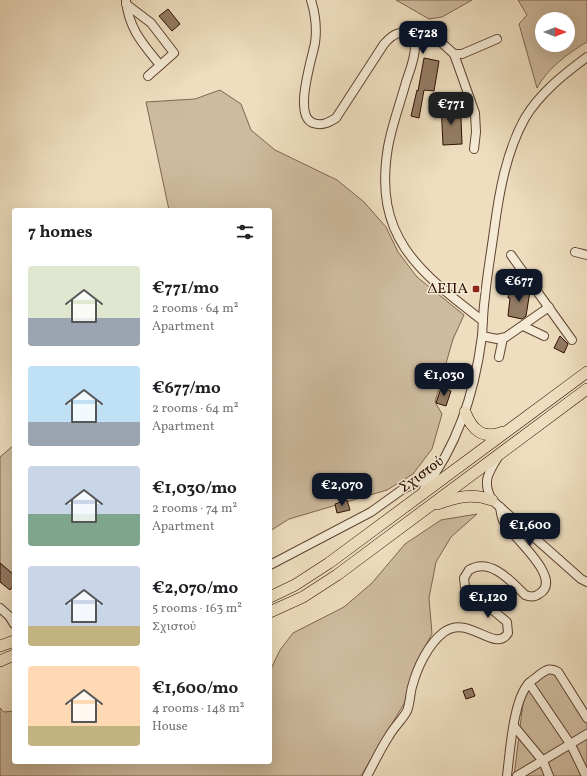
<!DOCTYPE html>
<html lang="en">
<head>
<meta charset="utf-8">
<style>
	body { margin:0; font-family:Vollkorn,serif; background:#f2f2f2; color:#202124; height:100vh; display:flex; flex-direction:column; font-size:15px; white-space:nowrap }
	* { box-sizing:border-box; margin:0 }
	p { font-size:13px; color:#757577 }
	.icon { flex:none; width:22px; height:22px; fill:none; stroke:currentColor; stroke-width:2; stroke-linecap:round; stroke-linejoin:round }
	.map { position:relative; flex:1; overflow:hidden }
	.sheet { position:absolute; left:12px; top:208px; width:260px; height:556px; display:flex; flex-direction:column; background:#fff; border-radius:4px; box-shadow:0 4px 16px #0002 }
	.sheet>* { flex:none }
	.needle { width:26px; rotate:90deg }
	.buttons { position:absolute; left:535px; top:12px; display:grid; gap:8px }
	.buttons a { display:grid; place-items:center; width:40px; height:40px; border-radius:50%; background:#fff; box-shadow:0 4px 16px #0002; font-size:20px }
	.price { position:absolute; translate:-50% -34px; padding:0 9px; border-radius:8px; background:#111827; color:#fff; font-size:13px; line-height:26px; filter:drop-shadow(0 1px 2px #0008) }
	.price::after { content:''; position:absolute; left:50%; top:24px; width:12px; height:9px; margin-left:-6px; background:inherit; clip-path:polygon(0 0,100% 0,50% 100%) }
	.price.on { background:#222; color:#fff }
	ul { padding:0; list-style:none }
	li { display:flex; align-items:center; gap:12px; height:100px; padding:0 16px }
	li span { display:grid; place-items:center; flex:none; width:112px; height:80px; border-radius:4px; color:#555 }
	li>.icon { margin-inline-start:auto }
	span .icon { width:48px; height:48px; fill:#fffc; stroke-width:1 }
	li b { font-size:17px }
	h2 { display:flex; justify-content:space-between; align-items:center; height:48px; padding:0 16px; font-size:17px }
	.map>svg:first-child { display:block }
	.green { fill:#cebb9f; stroke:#7f6550; fill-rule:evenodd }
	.building { fill:#937b64; stroke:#300f02 }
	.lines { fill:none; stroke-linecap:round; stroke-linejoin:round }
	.minor-casing { stroke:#604331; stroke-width:10 }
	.major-casing { stroke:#300f02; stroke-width:12 }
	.minor { stroke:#f4ead5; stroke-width:8 }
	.major { stroke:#eedebf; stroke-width:11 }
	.poi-dot { fill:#8f2418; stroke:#f4ead5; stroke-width:1.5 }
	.labels { text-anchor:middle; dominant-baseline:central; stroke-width:3; stroke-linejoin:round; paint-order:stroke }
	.poi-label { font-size:15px; fill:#300f02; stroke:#f4ead5; text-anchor:end }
	.street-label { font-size:15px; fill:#300f02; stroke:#f4ead5 }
</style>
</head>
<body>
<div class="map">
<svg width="587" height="776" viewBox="0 0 587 776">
	<rect width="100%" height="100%" fill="#eedebf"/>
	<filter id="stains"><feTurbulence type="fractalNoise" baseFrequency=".005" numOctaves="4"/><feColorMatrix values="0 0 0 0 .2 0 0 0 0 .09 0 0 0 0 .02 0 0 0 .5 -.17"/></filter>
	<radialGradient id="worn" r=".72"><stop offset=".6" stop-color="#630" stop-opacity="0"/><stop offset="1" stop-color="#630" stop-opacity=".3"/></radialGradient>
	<g class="green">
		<polygon points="396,0 472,0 442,17 429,19"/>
		<path d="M518 0H587V42C569 52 546 70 537 88L519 24 527 15ZM542 19H568V45H542Z"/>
		<polygon points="220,90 241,104 251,130 275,150 337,180 364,202 386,227 398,252 417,277 464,315 453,339 435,402 442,414 432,449 413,474 387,490 289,519 270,531 270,210 169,210 146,102 195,99"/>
		<polygon points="14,445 14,575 0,563 0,457"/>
		<polygon points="477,514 451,537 436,562 429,598 432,634 417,661 405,702 361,776 0,776 0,708 4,712 14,711 14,762 270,762 270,671 280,650 293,633 344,607 372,583 405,544 441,520"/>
		<polygon points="560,669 587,715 587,776 514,776 524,695 542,673"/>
	</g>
	<g class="building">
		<polygon points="168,9 180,24 172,31 159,16"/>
		<polygon points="424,58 439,61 434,91 424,90 419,118 411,116 417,90 418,91"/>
		<polygon points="441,103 454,103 454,118 461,118 462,144 443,145"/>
		<polygon points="517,287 529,289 530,291 526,316 522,319 508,316 510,298 508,298 509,291 516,292"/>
		<polygon points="560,336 568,344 564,353 554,348"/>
		<polygon points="441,388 451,391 446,406 436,403"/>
		<polygon points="347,500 350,510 337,513 335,504"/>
		<polygon points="0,563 14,575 14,585 10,590 0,582"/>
		<polygon points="472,688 475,696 466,699 463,691"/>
	</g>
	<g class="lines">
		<g class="minor-casing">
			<g id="minor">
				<path d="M311 0C315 13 317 29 315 43 312 59 293 116 313 123 322 126 328 123 336 118L384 44C393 34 399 30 413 35 419 48 410 70 406 82 400 104 392 125 388 147 373 237 418 271 483 321"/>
				<path d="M126 1C129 29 143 44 160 65"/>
				<polyline points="126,4 151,23 174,53 148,76"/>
				<polyline points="414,38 431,33 454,54 475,113 476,132 474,149"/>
				<polyline points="454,54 462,54 497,39"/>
				<polyline points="575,252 587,255"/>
				<polyline points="511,255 572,340"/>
				<polyline points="523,326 544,336"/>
				<polyline points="482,336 497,339 506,337 549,307"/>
				<polyline points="499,357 503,338"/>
				<path d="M498 457C488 473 482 482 492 500L581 579 587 582"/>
				<path d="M424 489C458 445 475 391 482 336 483 323 483 310 485 297 487 275 491 253 494 231 499 193 506 152 525 118 540 93 564 74 587 57"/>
				<polyline points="270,565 371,512 403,489 434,476"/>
				<polyline points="0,608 9,616 14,624"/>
				<polyline points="529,683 571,745 586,776"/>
				<polyline points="514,726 543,761 549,776"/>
				<path d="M367 776C374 763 381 748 389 736 394 727 402 720 407 711 410 704 410 694 412 687 417 668 428 644 444 632 469 614 495 654 508 633L507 622 465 587 464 578 469 570C490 557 511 581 525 595 530 597 535 597 539 594 565 579 511 536 504 522 501 518 501 512 500 507"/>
				<path d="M507 776C510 752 513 700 529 683 532 680 536 678 539 675 546 670 550 667 558 672L587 718"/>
				<polyline points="517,776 587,734"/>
			</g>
		</g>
		<g class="major-casing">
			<g id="major">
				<path d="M465 412C472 430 483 440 503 432"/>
				<path d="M437 504C457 497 471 493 492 500"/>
				<polyline points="270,597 295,585 329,563 587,372"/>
				<polyline points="270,612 303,597 337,575 587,389"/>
				<polyline points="0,646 14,641"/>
				<polyline points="0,661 14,655"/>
			</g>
		</g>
		<use href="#minor" class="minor"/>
		<use href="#major" class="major"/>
	</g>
	<rect class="poi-dot" x="472" y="285" width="8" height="8" rx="2"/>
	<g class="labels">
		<g class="poi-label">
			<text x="468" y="289">ΔΕΠΑ</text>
		</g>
		<g class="street-label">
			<text transform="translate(422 475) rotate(-36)">Σχιστού</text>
		</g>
	</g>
	<rect width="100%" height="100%" filter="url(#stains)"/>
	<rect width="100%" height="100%" fill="url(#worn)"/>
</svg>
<div class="buttons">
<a><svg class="needle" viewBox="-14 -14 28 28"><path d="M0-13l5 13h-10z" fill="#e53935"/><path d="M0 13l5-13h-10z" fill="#757577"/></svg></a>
</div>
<b class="price" style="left:423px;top:55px">€728</b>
<b class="price on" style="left:451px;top:126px">€771</b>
<b class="price" style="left:519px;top:303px">€677</b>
<b class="price" style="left:444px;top:397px">€1,030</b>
<b class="price" style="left:342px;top:507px">€2,070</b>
<b class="price" style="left:530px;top:547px">€1,600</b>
<b class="price" style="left:488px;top:619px">€1,120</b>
<section class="sheet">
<h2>7 homes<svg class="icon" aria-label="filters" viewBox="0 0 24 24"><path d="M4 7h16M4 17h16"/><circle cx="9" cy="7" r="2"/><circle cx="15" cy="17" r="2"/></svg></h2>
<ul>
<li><span style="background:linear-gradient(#dfe7d0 65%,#9aa5b1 0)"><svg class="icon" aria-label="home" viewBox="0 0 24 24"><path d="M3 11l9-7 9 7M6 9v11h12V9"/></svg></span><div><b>€771/mo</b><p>2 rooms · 64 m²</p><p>Apartment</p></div></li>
<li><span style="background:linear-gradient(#bfe0f5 70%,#9aa5b1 0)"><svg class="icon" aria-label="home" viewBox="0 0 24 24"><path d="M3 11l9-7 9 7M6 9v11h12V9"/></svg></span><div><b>€677/mo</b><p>2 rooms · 64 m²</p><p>Apartment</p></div></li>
<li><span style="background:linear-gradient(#c9d6e8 60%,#7fa58c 0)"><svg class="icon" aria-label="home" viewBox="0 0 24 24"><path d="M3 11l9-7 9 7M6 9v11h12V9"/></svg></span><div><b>€1,030/mo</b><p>2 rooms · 74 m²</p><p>Apartment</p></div></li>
<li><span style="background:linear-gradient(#c9d6e8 75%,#c2b280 0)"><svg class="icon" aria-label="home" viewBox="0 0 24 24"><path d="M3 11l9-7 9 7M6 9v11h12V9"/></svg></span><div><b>€2,070/mo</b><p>5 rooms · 163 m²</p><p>Σχιστού</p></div></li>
<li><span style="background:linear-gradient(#ffd9b3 75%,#c2b280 0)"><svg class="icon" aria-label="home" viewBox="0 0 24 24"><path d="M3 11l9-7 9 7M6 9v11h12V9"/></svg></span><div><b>€1,600/mo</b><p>4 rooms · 148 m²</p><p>House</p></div></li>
</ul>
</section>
</div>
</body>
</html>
